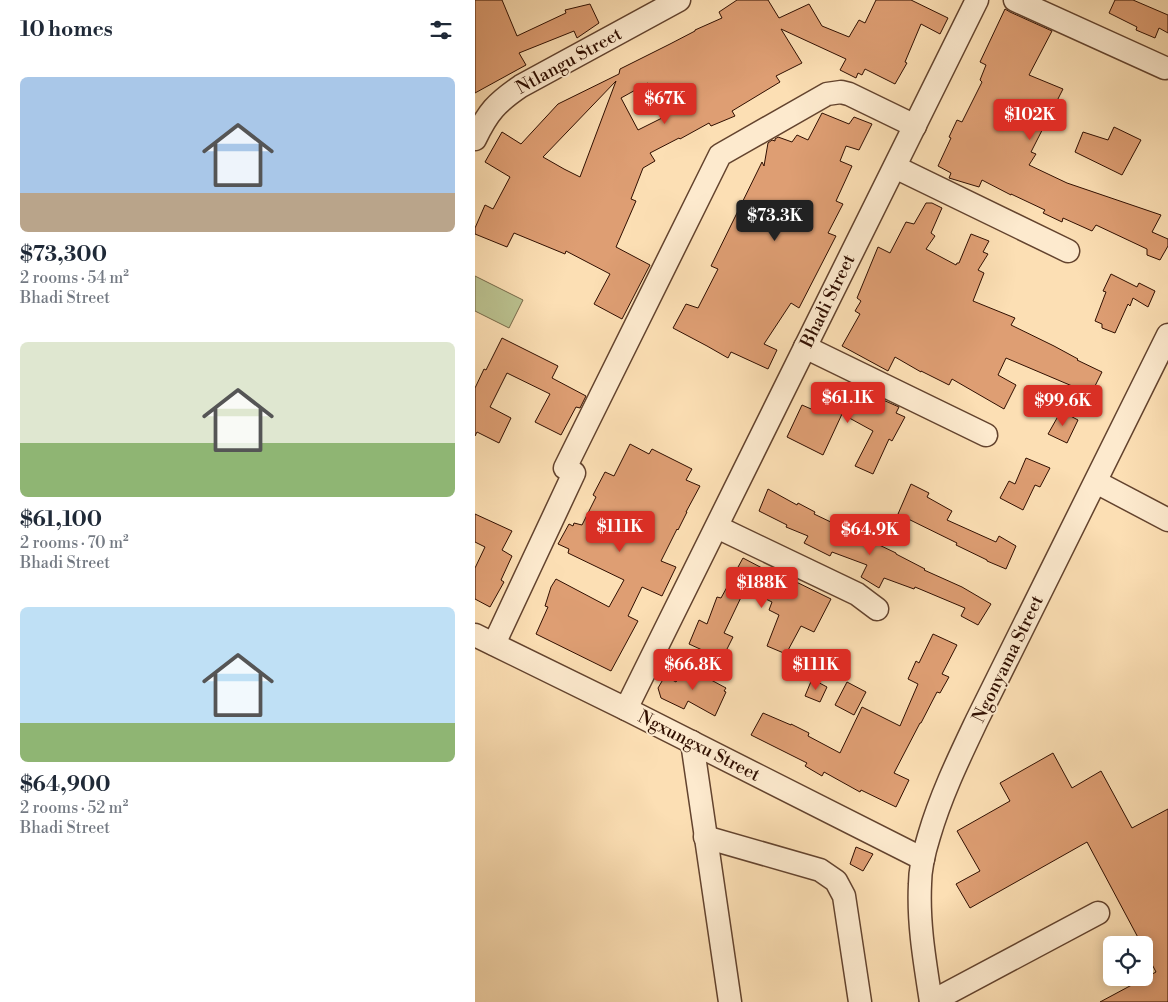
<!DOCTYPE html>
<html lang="en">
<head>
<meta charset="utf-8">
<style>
	body { margin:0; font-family:"Libre Bodoni",serif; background:#f6f6f7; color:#1f2937; height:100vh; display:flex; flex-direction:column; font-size:19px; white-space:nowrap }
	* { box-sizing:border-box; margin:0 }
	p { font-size:16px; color:#747a83 }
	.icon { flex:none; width:28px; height:28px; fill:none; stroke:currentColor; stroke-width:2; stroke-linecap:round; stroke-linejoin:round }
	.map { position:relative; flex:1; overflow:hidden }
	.side { display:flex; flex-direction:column; background:#fff; width:475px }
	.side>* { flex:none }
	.tools { position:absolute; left:628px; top:936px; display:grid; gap:10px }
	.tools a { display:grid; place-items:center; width:50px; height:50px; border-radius:8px; background:#fff; box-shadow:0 2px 12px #0003; font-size:25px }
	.price { position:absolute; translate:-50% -42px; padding:0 11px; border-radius:5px; background:#d93025; color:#fff; font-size:16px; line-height:32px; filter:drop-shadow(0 1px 2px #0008) }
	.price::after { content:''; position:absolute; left:50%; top:30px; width:15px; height:11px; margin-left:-8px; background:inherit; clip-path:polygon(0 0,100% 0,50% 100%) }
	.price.active { background:#222; color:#fff }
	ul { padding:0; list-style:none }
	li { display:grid; align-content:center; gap:10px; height:265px; padding:0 20px }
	li span { display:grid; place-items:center; height:155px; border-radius:8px; color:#555 }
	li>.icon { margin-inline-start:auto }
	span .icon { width:90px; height:90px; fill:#fffc; stroke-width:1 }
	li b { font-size:21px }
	h2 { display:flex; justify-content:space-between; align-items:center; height:60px; padding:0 20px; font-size:21px }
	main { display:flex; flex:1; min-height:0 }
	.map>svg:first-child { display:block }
	.green { fill:#bbc290; stroke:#766848 }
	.building { fill:#de9e73; stroke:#300f01; fill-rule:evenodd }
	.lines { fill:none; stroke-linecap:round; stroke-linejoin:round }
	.minor-casing { stroke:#63432e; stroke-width:25 }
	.minor { stroke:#fdeace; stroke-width:22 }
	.labels { text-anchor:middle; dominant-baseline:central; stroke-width:4; stroke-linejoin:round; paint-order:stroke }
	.street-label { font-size:18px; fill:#300f01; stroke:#fdeace }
</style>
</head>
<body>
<main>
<section class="side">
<h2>10 homes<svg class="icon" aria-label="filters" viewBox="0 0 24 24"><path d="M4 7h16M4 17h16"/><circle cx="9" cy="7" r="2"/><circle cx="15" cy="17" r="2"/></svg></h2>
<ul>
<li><span style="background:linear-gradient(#a9c7e8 75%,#b9a48a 0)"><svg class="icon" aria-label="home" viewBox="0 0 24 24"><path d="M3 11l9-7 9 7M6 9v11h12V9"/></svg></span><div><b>$73,300</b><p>2 rooms · 54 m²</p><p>Bhadi Street</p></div></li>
<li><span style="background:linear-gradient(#dfe7d0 65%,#8fb573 0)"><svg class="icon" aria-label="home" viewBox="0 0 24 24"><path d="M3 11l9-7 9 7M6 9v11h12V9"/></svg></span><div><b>$61,100</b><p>2 rooms · 70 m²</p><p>Bhadi Street</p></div></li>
<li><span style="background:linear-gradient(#bfe0f5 75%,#8fb573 0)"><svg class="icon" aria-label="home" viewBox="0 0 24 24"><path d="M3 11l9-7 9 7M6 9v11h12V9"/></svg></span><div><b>$64,900</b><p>2 rooms · 52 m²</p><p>Bhadi Street</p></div></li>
</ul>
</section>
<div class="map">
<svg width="693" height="1002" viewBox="0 0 693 1002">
	<rect width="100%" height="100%" fill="#fcdfb4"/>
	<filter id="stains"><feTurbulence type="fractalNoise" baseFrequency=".004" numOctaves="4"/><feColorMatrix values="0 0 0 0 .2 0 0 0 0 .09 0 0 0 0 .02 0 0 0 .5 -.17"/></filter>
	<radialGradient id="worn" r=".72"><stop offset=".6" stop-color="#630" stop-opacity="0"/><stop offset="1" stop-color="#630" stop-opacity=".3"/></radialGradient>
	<polygon class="green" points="0,276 48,300 34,328 0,311"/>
	<g class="building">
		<polygon points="0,0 27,0 42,36 91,13 90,10 115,4 124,23 102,38 99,31 44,53 51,65 0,93"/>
		<path d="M262 0H293L304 18 334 4 347 26 374 37 384 20 390 23 401 0H436L473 18 465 34 446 24 430 62 432 63 420 84 390 69 387 75 383 73 381 78 365 70 371 59 306 29 327 63 301 76 305 82 257 111 260 116 236 126 234 123 205 139 204 138 175 153 180 161 168 168 156 199 161 201 141 247 175 265 147 319 119 304 135 274 91 251 90 254 39 233 32 247 0 234V228L10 205 18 209 35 177 10 162 27 132 46 144 83 104 144 74 145 69 195 44 220 31V30L247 18 244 12ZM141 81 105 177 89 169 68 157ZM173 83 191 116 163 130 146 98Z"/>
		<polygon points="640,0 658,0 693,15 693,33 684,28 680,38 661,30 662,27 634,13"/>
		<polygon points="530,9 535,12 577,31 554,75 588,89 556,152 561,154 554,165 592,183 686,215 677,232 693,239 693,246 685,260 672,255 672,249 621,225 617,231 588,218 587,222 568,213 570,210 536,194 536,195 507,180 504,187 474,178 476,173 463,166 476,138 474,137 482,120 487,122 507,82 505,80 511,65 505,62"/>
		<polygon points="347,113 374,124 379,117 397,124 384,150 371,146 365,161 377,166 361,201 368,204 353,233 361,236 324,308 316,303 289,344 302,350 293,369 256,352 253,358 232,346 198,328 211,304 223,308 243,269 236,266 287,162 289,166 293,143 297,140 300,141 300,139 303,137 317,142 322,135 333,140"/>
		<polygon points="639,127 666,140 647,175 600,152 608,132 633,140"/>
		<polygon points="451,203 457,203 467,208 456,233 460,236 451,249 481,265 482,263 484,263 496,234 514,241 508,252 513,254 503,270 509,273 498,301 540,318 536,325 579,346 603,359 602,360 627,372 616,394 531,358 523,375 541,385 529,409 477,379 474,385 446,371 446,372 420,357 413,371 367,346 385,314 380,311 386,301 382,298 403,247 415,253 431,222 439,224"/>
		<polygon points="636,274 662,287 664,283 680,291 673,307 658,298 655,306 653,304 640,333 627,328 627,324 620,321 631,292 628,291"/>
		<polygon points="27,338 83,366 77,378 111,396 105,408 101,407 86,435 60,422 75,394 32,373 15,407 36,418 24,443 2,432 0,436 0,388 9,369 11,370"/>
		<polygon points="358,385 395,402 399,396 424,407 421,413 430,417 417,441 414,439 398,474 380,466 398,431 367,414 348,455 312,437 327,405 343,412"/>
		<polygon points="586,411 603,420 592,443 573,434"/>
		<polygon points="155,444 174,454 177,449 217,469 211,480 225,486 211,512 212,512 203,530 202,529 186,561 201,567 187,596 167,587 153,616 163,621 136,671 61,634 73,607 70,606 76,587 81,579 134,607 149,580 93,553 94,549 83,544 94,524 98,526 99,523 107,525 121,497 118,495 130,472 139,476"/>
		<polygon points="551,458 575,468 565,487 560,485 548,510 525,498 534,481 540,484"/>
		<polygon points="436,484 454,493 452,497 477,511 472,520 521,542 524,536 541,546 531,569 512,561 512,560 481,545 482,543 423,514"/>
		<polygon points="293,489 322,505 323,503 340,512 339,514 421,553 421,554 450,569 449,570 487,587 516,604 503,625 486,616 490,608 440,587 439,589 409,578 404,588 386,577 392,565 357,552 355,556 329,543 333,536 311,527 312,525 284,511"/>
		<polygon points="0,514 37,531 27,550 37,556 26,580 29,582 15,607 0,599 0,568 10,547 0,542"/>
		<polygon points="268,558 308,579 309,576 356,599 339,632 326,626 311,654 292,646 304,615 294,610 297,602 270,589 249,633 258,637 247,659 214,644 224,620 232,624 242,597 246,598"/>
		<polygon points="458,634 482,645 467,674 474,677 465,693 462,692 446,723 445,723 419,773 434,780 421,807 386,790 385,792 349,772 347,776 330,766 332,763 276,735 288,713 316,725 316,724 334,733 333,736 365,753 387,707 425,726 443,684 433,679 441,661 444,663"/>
		<polygon points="210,666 251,688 249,691 251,692 240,716 213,701 209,709 186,698 183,688 190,676 201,682"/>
		<polygon points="337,679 352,687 345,702 330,696"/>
		<polygon points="372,682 391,692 379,715 360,705"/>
		<polygon points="578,753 597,788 626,771 657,828 693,809 693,1002 625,1002 681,972 669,949 669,945 667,945 612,842 495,908 481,884 505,871 482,831 535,801 525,783"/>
		<polygon points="381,847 398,854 388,871 375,864"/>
	</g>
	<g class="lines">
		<g class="minor-casing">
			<g id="minor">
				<polyline points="540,0 690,68"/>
				<path d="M0 139C13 112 21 103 46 86L204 0"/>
				<polyline points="420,167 593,251"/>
				<polyline points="330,347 511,435"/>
				<polyline points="621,482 693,520"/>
				<polyline points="242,527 382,594 402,609"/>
				<polyline points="0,635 151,709 448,859"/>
				<polyline points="19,644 99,473 90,468 245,155 352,94 366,92 374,94 440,126"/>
				<polyline points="151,709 502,0"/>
				<polyline points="217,742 255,1002"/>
				<polyline points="230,837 345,870 361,881 369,896 385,1002"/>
				<path d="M456 1002C450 963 443 924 445 884 445 868 449 852 454 836 466 795 484 758 502 720L693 335"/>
				<polyline points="456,1002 623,913"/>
			</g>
		</g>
		<use href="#minor" class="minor"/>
	</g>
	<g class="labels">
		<g class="street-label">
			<text transform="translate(94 61) rotate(-29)">Ntlangu Street</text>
			<text transform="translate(353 301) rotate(-64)">Bhadi Street</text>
			<text transform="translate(533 659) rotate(-64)">Ngonyama Street</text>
			<text transform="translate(224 746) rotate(27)">Ngxungxu Street</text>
		</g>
	</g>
	<rect width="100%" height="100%" filter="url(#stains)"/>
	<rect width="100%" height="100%" fill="url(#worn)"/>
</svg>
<div class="tools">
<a><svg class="icon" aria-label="locate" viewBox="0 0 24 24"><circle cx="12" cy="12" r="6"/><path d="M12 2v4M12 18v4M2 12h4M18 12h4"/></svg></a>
</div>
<b class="price" style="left:190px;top:125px">$67K</b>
<b class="price" style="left:555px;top:141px">$102K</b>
<b class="price active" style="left:300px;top:242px">$73.3K</b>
<b class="price" style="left:373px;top:424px">$61.1K</b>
<b class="price" style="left:588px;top:427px">$99.6K</b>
<b class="price" style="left:145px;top:553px">$111K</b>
<b class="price" style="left:395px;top:556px">$64.9K</b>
<b class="price" style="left:287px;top:609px">$188K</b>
<b class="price" style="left:218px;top:691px">$66.8K</b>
<b class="price" style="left:341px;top:691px">$111K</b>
</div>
</main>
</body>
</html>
